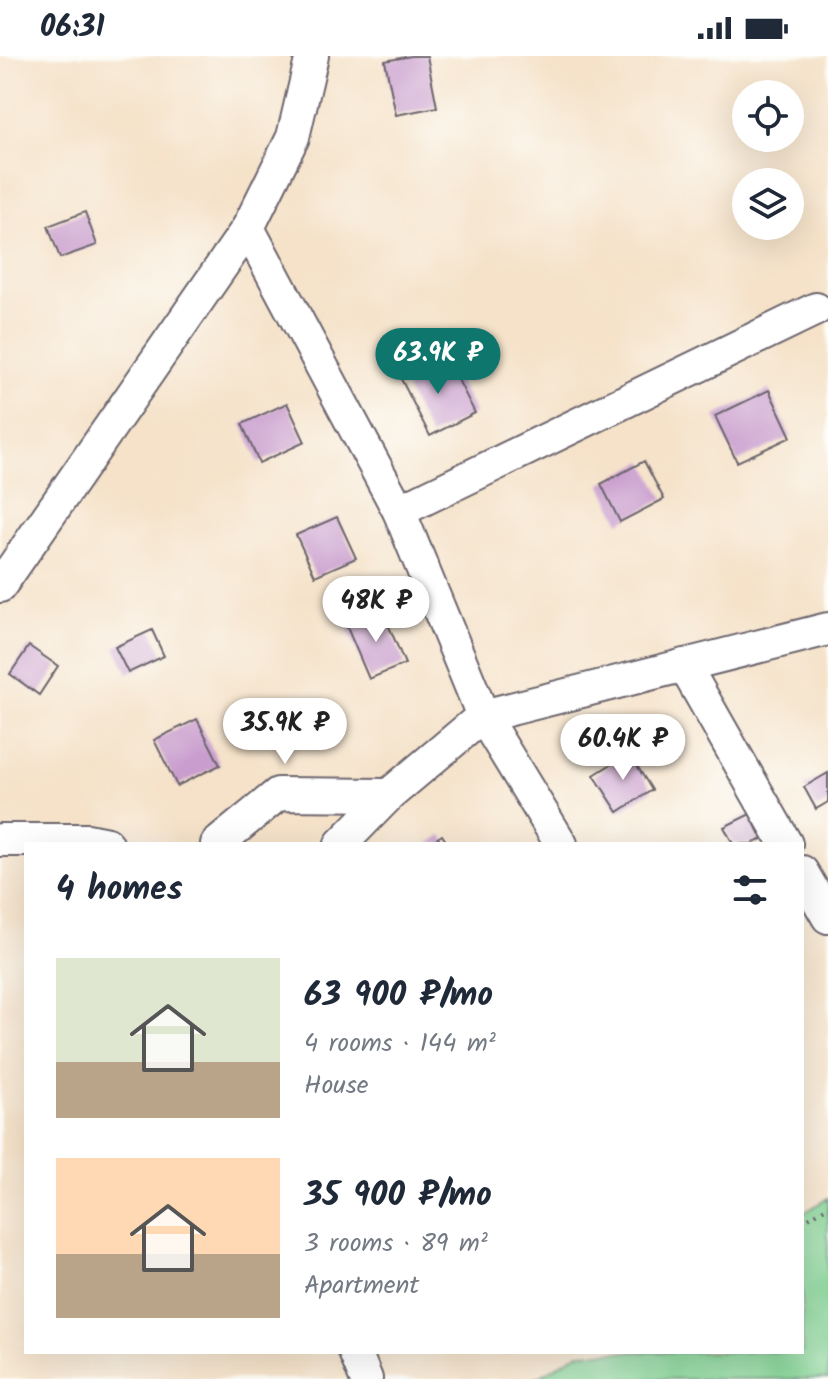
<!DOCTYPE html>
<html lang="en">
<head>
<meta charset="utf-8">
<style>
	body { margin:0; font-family:Kalam,sans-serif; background:#f2f2f3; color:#1f2937; height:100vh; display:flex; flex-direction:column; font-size:30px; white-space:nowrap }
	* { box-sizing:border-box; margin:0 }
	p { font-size:26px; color:#747a83 }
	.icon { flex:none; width:44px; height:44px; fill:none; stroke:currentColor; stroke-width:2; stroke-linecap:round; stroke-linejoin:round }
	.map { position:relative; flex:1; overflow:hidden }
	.details { position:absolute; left:24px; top:786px; width:780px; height:512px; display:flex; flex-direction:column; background:#fff; border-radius:0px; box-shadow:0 8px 32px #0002 }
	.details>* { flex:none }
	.fabs { position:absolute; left:732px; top:24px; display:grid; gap:16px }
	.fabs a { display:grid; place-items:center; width:72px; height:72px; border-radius:50%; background:#fff; box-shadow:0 8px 32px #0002; font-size:40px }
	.price { position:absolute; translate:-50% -68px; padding:0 18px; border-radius:28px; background:#fff; color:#222; font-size:26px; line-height:52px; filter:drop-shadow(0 2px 4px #0008) }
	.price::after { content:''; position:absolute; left:50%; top:48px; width:24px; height:18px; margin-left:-12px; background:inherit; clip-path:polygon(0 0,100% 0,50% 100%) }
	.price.current { background:#0f766e; color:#fff }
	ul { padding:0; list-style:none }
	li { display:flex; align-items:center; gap:24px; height:200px; padding:0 32px }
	li span { display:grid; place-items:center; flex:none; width:224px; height:160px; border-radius:0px; color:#555 }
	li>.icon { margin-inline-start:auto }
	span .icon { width:96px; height:96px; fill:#fffc; stroke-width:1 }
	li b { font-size:34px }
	h2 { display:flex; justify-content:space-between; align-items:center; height:96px; padding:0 32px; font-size:34px }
	.status { display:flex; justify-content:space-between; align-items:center; height:56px; padding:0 40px; background:#fff; direction:ltr }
	.status svg { height:22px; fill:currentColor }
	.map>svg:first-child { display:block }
	.green { fill:#7fd192; stroke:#507a66; stroke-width:2 }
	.building { fill:#c99dce }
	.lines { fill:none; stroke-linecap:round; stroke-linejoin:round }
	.minor-casing { stroke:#6c656d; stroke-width:36 }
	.path { stroke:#6c656d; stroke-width:4; stroke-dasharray:2 6; stroke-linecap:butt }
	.minor { stroke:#fff; stroke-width:32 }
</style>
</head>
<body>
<div class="status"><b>06:31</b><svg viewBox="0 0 49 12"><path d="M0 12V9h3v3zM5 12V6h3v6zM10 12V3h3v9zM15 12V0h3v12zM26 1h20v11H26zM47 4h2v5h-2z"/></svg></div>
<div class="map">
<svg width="828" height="1323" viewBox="0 0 828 1323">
	<rect width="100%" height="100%" fill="#fdfcf7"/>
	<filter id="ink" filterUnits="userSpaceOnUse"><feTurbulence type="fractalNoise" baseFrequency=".0125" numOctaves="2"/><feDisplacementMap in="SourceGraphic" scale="16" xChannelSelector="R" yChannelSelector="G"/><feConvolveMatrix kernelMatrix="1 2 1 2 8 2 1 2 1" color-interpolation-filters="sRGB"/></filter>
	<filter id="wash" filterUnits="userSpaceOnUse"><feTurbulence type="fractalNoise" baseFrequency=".006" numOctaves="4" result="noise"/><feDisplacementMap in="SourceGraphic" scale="32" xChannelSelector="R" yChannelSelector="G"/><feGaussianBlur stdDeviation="1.8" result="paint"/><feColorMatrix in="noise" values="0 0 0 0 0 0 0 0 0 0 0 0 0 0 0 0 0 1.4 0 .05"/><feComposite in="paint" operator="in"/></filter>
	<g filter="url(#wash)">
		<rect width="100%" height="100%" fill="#f5e2c9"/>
		<polygon class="green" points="828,1142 828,1323 536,1323 580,1296 802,1296 802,1158"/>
		<g id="blocks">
			<g class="building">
				<polygon points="411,0 427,0 437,51 396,59 385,5"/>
				<polygon points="85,156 97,189 60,202 48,170"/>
				<polygon points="446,300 475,357 430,380 401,323"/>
				<polygon points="769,334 791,381 737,406 715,360"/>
				<polygon points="287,347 305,386 259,407 242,368"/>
				<polygon points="644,405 664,443 620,466 601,428"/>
				<polygon points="337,461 356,502 315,520 296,479"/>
				<polygon points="382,554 405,608 369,623 346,569"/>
				<polygon points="152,574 164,600 128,617 115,591"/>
				<polygon points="29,590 58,610 39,639 10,618"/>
				<polygon points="197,663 220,709 177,730 154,684"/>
				<polygon points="629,697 652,734 618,756 594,719"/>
				<polygon points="828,717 828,746 816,753 804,731"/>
				<polygon points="750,758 762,783 752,788 733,788 724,771"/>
				<polygon points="442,779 448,788 428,788"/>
			</g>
		</g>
	</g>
	<g filter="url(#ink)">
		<use href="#blocks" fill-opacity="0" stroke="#6c656d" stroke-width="2"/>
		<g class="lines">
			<g class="minor-casing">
				<g id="minor">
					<polyline points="312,0 293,81 248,172 399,455 483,660 561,788"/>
					<polyline points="399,455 816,253"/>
					<polyline points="0,530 248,172"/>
					<polyline points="684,609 786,788"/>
					<polyline points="0,784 87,784 107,788"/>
					<polyline points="217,788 278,738 389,739"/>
					<polyline points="341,788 389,739 483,660 828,573"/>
					<polyline points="802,816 828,861"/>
					<polyline points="355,1296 366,1323"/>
				</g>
			</g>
			<polyline class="path" points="802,1166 828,1150"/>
			<use href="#minor" class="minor"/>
		</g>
	</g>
</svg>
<div class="fabs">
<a><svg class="icon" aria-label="locate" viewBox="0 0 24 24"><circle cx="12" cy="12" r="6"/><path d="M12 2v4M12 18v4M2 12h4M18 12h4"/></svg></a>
<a><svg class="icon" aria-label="layers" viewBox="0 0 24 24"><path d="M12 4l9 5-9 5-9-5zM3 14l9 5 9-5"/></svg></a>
</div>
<b class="price current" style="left:438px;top:340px">63.9K ₽</b>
<b class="price" style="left:376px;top:588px">48K ₽</b>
<b class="price" style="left:285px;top:710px">35.9K ₽</b>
<b class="price" style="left:623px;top:726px">60.4K ₽</b>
<section class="details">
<h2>4 homes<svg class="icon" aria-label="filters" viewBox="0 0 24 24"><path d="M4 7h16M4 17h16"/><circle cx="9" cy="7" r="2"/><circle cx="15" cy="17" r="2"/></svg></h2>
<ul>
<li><span style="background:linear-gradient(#dfe7d0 65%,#b9a48a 0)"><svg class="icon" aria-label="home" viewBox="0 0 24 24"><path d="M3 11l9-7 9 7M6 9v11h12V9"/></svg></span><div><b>63 900 ₽/mo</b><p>4 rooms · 144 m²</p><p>House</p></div></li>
<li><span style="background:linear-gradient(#ffd9b3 60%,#b9a48a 0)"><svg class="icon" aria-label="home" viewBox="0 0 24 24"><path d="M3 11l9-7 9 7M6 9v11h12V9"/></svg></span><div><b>35 900 ₽/mo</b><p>3 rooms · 89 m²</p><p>Apartment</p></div></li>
</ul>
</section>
</div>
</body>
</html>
